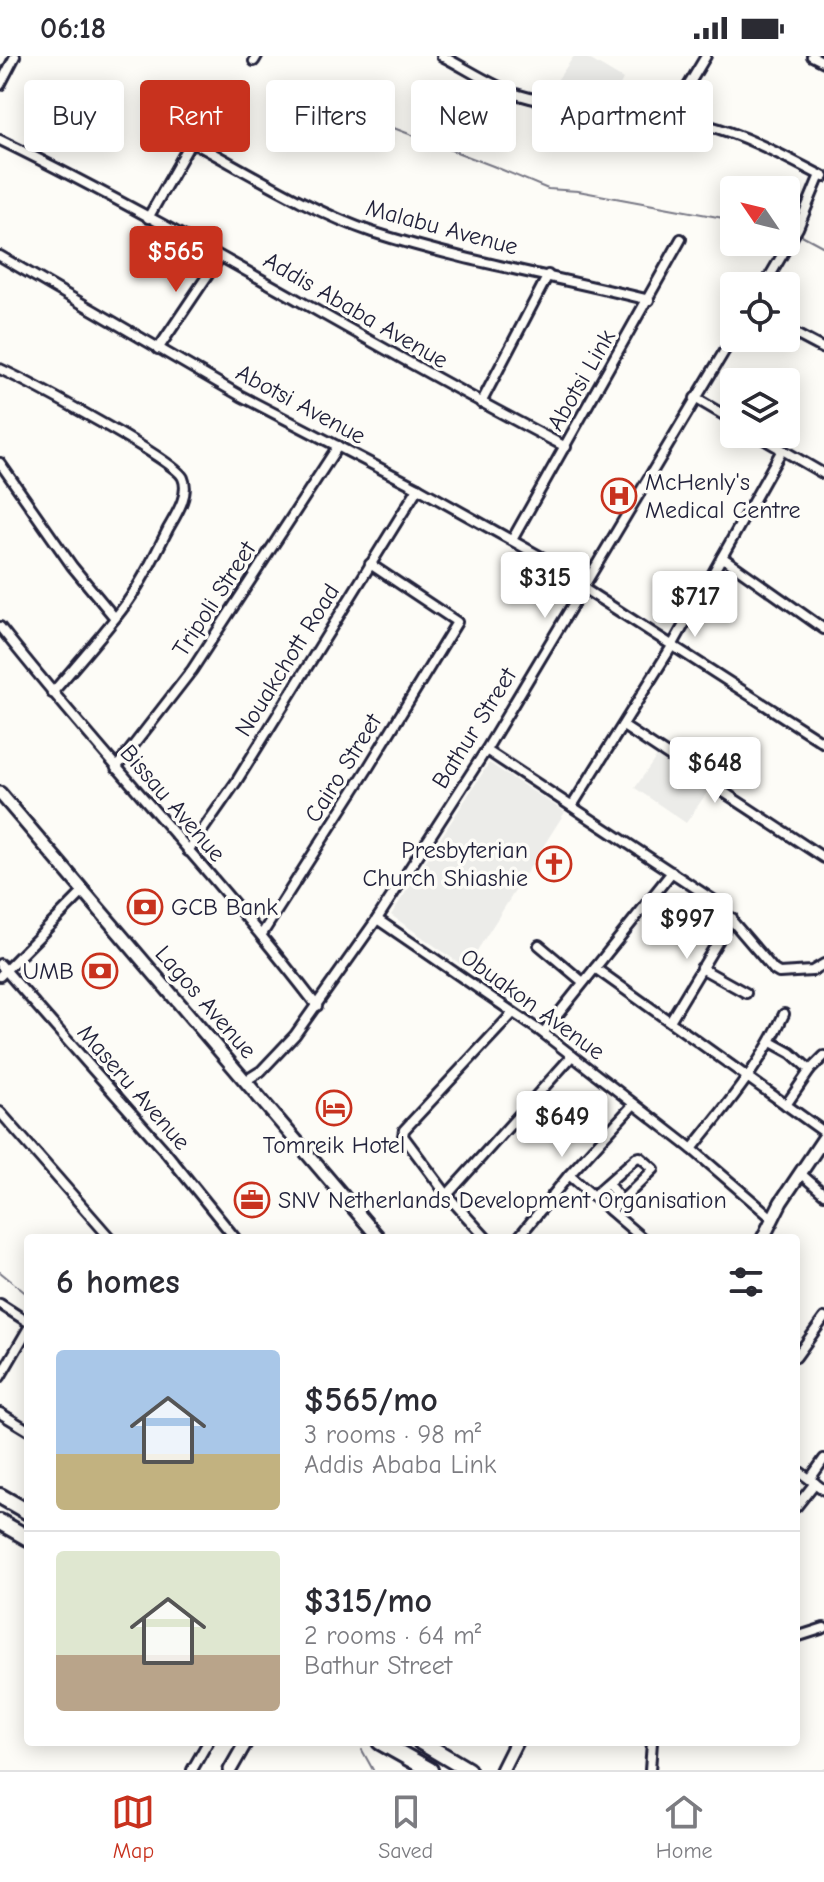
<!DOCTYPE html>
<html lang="en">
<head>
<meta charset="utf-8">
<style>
	body { margin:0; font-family:"Comic Neue",sans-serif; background:#f7f7f7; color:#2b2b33; height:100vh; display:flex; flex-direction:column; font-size:30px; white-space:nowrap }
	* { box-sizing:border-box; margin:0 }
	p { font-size:26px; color:#7c7c81 }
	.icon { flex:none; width:44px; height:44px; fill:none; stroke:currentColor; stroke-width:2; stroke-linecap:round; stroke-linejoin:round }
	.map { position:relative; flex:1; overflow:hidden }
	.details { position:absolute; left:24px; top:1178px; width:776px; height:512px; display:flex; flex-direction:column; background:#fff; border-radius:8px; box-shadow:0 4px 20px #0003 }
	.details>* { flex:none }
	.guide { position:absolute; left:24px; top:24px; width:776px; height:72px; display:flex; gap:16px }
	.needle { width:52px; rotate:305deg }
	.tools { position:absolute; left:720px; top:120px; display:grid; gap:16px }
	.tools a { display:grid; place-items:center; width:80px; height:80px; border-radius:8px; background:#fff; box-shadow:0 4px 20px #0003; font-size:40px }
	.price { position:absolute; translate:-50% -68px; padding:0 18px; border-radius:8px; background:#fff; color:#222; font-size:26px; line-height:52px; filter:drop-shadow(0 2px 4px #0008) }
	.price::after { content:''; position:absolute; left:50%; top:48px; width:24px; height:18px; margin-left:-12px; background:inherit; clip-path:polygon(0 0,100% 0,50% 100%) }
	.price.selected { background:#c8321e; color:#fff }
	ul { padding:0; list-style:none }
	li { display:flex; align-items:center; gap:24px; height:200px; padding:0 32px }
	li+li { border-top:2px solid #e1e1e2 }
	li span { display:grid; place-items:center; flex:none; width:224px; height:160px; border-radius:8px; color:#555 }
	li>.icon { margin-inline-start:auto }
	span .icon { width:96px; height:96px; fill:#fffc; stroke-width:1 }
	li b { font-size:34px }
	h2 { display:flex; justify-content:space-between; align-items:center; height:96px; padding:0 32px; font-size:34px }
	.pill { padding:0 28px; border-radius:8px; background:#fff; box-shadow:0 4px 20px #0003; font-size:28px; line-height:72px }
	.pill.selected { background:#c8321e; color:#fff }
	.status { display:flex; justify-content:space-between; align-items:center; height:56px; padding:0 40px; background:#fff; direction:ltr }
	.status svg { height:22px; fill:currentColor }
	.dock { display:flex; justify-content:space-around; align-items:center; height:112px; border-top:2px solid #e1e1e2; background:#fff; font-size:22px; color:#7c7c81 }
	.dock a { display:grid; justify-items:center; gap:4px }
	.dock .selected { color:#c8321e }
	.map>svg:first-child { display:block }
	.built { fill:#ecece9 }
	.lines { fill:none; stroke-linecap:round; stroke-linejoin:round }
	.stream { stroke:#787885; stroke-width:2 }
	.street-casing { stroke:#22223b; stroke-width:14 }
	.secondary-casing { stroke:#22223b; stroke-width:17 }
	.highway-casing { stroke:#22223b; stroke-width:20 }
	.street { stroke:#fdfcf7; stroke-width:8 }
	.secondary { stroke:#fdfcf7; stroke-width:11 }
	.highway { stroke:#fdfcf7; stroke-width:14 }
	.labels { text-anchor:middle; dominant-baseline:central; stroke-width:7; stroke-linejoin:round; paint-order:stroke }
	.street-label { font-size:24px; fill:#22223b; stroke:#fdfcf7 }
	.poi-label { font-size:24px; fill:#22223b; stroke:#fdfcf7; text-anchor:start }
</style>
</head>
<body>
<div class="status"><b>06:18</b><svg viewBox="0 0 49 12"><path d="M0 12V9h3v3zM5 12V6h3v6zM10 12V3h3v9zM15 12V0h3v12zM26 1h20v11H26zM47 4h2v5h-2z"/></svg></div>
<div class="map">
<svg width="824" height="1714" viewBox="0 0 824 1714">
	<rect width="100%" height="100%" fill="#fdfcf7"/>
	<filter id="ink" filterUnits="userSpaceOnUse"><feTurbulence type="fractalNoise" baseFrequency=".0125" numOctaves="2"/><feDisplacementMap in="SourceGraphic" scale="16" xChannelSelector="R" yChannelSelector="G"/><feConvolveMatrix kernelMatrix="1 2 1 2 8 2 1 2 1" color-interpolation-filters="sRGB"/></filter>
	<g filter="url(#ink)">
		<g class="built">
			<polygon points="574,0 584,0 623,23 611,46 549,36"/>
			<polygon points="657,700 708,735 686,767 635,732"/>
			<polygon points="489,707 565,756 466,912 391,859"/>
		</g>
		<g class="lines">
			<g class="stream">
				<polyline points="280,42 391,71 493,110 548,133 578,135 734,164"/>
				<polyline points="798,177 824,191"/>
				<polyline points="0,1216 28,1239"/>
				<polyline points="362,1694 373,1714"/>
				<polyline points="823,1714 824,1713"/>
			</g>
			<g class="street-casing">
				<g id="street">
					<path d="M442 0C466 12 493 31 519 39 580 57 645 52 706 69 748 80 787 102 824 121"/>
					<polyline points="812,0 824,6"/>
					<polyline points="254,5 257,0"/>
					<polyline points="0,29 15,0"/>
					<polyline points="675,63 688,30 706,0"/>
					<path d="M0 84C193 178 375 293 566 391"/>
					<path d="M192 86C248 116 312 156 372 176 462 205 557 221 649 244"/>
					<polyline points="148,162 221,33"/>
					<polyline points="0,200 241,340 418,432 586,526"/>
					<polyline points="764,230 798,172 820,119"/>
					<polyline points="786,273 824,293"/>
					<polyline points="158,293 220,201"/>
					<path d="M0 313C26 325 176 404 183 422 190 438 176 459 168 473 155 499 143 524 126 548 103 579 77 608 52 637"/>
					<polyline points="695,342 734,365"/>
					<polyline points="481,347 548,219"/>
					<polyline points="755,378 824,418"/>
					<polyline points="0,407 72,510 115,562"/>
					<polyline points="512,484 681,183"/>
					<polyline points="722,501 824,573"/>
					<polyline points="583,532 824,687"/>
					<path d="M0 571C102 701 217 819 317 950"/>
					<polyline points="623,670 824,802"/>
					<polyline points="486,694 715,845 774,914 779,917 812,915 824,908"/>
					<polyline points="116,712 192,614 338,390"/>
					<polyline points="572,750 672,590 782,394"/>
					<polyline points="188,795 236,726 418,432"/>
					<polyline points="377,863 543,977 692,1093 772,1162"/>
					<polyline points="262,878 368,712 457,566 370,508"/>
					<polyline points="539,889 583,926"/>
					<polyline points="0,908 164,1094 235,1182"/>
					<polyline points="595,912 824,1076"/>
					<polyline points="701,912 746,937"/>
					<polyline points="0,920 83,836"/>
					<polyline points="670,965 732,862"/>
					<polyline points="543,977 672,816"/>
					<polyline points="771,986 791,997 810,1014"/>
					<polyline points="245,1025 261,1015 295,979 377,863 486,694 734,279"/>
					<polyline points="786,1049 810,1014 824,1000"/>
					<polyline points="0,1056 110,1182"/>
					<path d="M692 1093C726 1050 761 1009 784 958"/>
					<polyline points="800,1117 824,1138"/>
					<polyline points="569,1119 642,1182"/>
					<polyline points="608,1128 622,1145"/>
					<polyline points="447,1139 572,1000"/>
					<polyline points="593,1140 636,1102 640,1101 654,1113 611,1155"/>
					<polyline points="486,1182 447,1139 403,1080 404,1074 513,957"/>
					<polyline points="518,1182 569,1119 634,1048"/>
					<polyline points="0,1248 28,1266"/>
					<polyline points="796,1301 824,1262"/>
					<polyline points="0,1321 28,1273"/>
					<polyline points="0,1357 28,1374"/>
					<polyline points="796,1413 824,1434"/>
					<polyline points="810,1423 824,1403"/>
					<polyline points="796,1451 815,1427"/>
					<polyline points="796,1581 824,1572"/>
					<polyline points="192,1714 208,1686"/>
					<polyline points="650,1714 652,1686"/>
				</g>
			</g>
			<g class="secondary-casing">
				<g id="secondary">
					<polyline points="0,737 379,1182"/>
					<polyline points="763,1182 781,1146 824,1082"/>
					<polyline points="230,1714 246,1686"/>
					<polyline points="502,1714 516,1686"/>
				</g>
			</g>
			<g class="highway-casing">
				<g id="highway">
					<polyline points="0,1440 28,1456"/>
					<polyline points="0,1466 28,1482"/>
					<polyline points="380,1686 430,1714"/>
					<polyline points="421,1686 468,1714"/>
				</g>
			</g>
			<use href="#street" class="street"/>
			<use href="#secondary" class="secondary"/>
			<use href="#highway" class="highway"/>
		</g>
	</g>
	<defs>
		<g id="hospital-ring" transform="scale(1.8)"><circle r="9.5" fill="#fdfcf7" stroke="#c8321e" stroke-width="1.5"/><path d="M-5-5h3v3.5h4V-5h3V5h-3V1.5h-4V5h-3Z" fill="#c8321e"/></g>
		<g id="church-ring" transform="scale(1.8)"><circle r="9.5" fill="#fdfcf7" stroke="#c8321e" stroke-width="1.5"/><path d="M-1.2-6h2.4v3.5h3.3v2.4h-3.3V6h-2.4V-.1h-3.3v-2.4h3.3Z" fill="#c8321e"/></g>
		<g id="bank-ring" transform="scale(1.8)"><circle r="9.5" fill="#fdfcf7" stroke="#c8321e" stroke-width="1.5"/><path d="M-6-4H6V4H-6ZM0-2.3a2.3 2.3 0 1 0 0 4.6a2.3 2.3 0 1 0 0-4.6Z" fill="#c8321e"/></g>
		<g id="hotel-ring" transform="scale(1.8)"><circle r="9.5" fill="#fdfcf7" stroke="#c8321e" stroke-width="1.5"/><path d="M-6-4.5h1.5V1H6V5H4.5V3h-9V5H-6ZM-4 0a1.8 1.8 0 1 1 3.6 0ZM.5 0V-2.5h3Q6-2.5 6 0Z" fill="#c8321e"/></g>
		<g id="office-ring" transform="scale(1.8)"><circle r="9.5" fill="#fdfcf7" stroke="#c8321e" stroke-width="1.5"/><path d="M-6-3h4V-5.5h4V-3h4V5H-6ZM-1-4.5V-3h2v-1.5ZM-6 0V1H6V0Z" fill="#c8321e"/></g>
	</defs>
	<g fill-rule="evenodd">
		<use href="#hospital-ring" x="619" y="440"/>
		<use href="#church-ring" x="554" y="808"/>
		<use href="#bank-ring" x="145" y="851"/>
		<use href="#bank-ring" x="100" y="915"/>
		<use href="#hotel-ring" x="334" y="1052"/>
		<use href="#office-ring" x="252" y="1144"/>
	</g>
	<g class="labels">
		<g class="street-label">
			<text transform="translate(442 171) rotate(15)">Malabu Avenue</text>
			<text transform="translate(356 254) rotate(30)">Addis Ababa Avenue</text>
			<text transform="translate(581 324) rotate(-60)">Abotsi Link</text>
			<text transform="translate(301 348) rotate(28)">Abotsi Avenue</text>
			<text transform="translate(214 543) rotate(-57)">Tripoli Street</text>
			<text transform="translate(287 604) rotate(-58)">Nouakchott Road</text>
			<text transform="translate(474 672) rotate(-58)">Bathur Street</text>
			<text transform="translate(343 712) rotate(-58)">Cairo Street</text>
			<text transform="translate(173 747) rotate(49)">Bissau Avenue</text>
			<text transform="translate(206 946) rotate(49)">Lagos Avenue</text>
			<text transform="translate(533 948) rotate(36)">Obuakon Avenue</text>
			<text transform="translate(134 1031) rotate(49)">Maseru Avenue</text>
		</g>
		<g class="poi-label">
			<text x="645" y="426">McHenly's<tspan x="645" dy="28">Medical Centre</tspan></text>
			<text x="528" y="794" text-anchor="end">Presbyterian<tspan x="528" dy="28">Church Shiashie</tspan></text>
			<text x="171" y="851">GCB Bank</text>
			<text x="74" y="915" text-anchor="end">UMB</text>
			<text x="334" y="1089" text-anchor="middle">Tomreik Hotel</text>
			<text x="278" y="1144">SNV Netherlands Development Organisation</text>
		</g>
	</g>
</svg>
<div class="tools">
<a><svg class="needle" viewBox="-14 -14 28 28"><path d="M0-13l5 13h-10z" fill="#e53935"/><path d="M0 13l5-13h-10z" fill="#7c7c81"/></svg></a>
<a><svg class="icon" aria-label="locate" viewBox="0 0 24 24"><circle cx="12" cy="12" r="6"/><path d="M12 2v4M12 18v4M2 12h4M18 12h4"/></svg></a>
<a><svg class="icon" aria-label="layers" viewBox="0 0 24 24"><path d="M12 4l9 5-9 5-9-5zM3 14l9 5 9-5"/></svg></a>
</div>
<b class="price selected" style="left:176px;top:238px">$565</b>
<b class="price" style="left:545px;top:564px">$315</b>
<b class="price" style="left:695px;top:583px">$717</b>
<b class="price" style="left:715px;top:749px">$648</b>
<b class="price" style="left:687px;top:905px">$997</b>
<b class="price" style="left:562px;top:1103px">$649</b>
<div class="guide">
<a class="pill">Buy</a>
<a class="pill selected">Rent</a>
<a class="pill">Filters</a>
<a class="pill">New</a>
<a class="pill">Apartment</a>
</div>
<section class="details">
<h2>6 homes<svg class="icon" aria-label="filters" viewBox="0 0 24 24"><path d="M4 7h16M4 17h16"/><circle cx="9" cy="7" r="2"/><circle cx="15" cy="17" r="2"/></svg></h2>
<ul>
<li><span style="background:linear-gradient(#a9c7e8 65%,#c2b280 0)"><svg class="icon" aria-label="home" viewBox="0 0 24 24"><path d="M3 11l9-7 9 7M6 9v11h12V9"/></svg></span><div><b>$565/mo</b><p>3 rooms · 98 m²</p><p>Addis Ababa Link</p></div></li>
<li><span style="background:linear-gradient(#dfe7d0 65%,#b9a48a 0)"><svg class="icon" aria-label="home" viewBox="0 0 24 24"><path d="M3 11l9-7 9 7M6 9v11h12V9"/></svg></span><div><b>$315/mo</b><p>2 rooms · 64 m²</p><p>Bathur Street</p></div></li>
</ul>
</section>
</div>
<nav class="dock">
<a class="selected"><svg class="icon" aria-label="map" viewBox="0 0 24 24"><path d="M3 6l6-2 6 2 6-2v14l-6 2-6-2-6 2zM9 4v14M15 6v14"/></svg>Map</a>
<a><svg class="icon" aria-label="saved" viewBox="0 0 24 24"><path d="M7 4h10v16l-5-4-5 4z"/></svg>Saved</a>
<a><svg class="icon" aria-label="home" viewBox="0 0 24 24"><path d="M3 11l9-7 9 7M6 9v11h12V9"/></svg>Home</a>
</nav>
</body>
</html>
